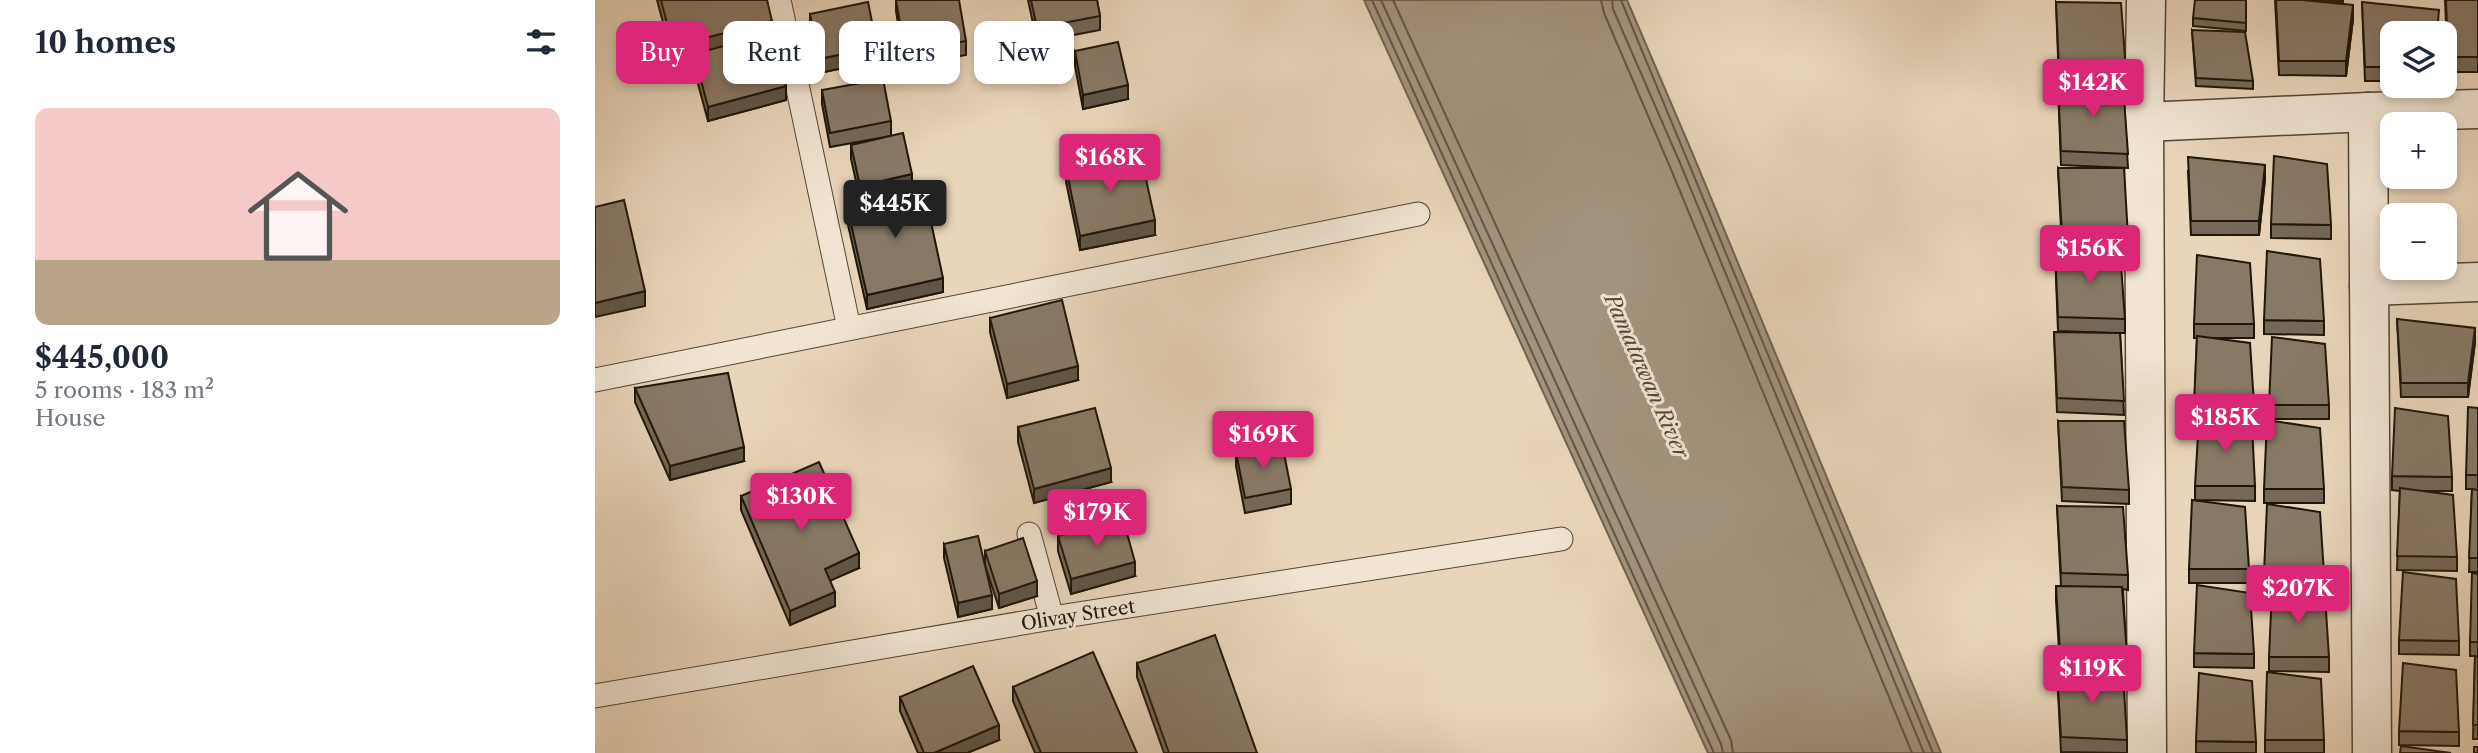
<!DOCTYPE html>
<html lang="en">
<head>
<meta charset="utf-8">
<style>
	body { margin:0; font-family:"Libre Caslon Text",serif; background:#f6f6f7; color:#1f2937; height:100vh; display:flex; flex-direction:column; font-size:26px; white-space:nowrap }
	* { box-sizing:border-box; margin:0 }
	p { font-size:23px; color:#747a83 }
	.icon { flex:none; width:38px; height:38px; fill:none; stroke:currentColor; stroke-width:2; stroke-linecap:round; stroke-linejoin:round }
	.map { position:relative; flex:1; overflow:hidden }
	.drawer { display:flex; flex-direction:column; background:#fff; width:595px }
	.drawer>* { flex:none }
	.guide { position:absolute; left:21px; top:21px; width:665px; height:63px; display:flex; gap:14px }
	.buttons { position:absolute; left:1785px; top:21px; display:grid; gap:14px }
	.buttons a { display:grid; place-items:center; width:77px; height:77px; border-radius:14px; background:#fff; box-shadow:0 4px 10px #0003; font-size:35px }
	.price { position:absolute; translate:-50% -60px; padding:0 16px; border-radius:7px; background:#db2777; color:#fff; font-size:23px; line-height:46px; filter:drop-shadow(0 2px 4px #0008) }
	.price::after { content:''; position:absolute; left:50%; top:42px; width:21px; height:16px; margin-left:-10px; background:inherit; clip-path:polygon(0 0,100% 0,50% 100%) }
	.price.selected { background:#222; color:#fff }
	ul { padding:0; list-style:none }
	li { display:grid; align-content:center; gap:14px; height:371px; padding:0 35px }
	li+li { border-top:2px solid #e0e1e3 }
	li span { display:grid; place-items:center; height:217px; border-radius:14px; color:#555 }
	li>.icon { margin-inline-start:auto }
	span .icon { width:126px; height:126px; fill:#fffc; stroke-width:1 }
	li b { font-size:30px }
	h2 { display:flex; justify-content:space-between; align-items:center; height:84px; padding:0 35px; font-size:30px }
	.tag { padding:0 24px; border-radius:14px; background:#fff; box-shadow:0 4px 10px #0003; font-size:24px; line-height:63px }
	.tag.selected { background:#db2777; color:#fff }
	main { display:flex; flex:1; min-height:0 }
	.map>svg:first-child { display:block }
	.water { fill:#a4947e; stroke:#6f6250; stroke-width:2 }
	.lines { fill:none; stroke-linecap:round; stroke-linejoin:round }
	.shore { stroke:#625544; stroke-width:2 }
	.lane-casing { stroke:#524636; stroke-width:25 }
	.street-casing { stroke:#524636; stroke-width:41 }
	.lane { stroke:#f1e4d2; stroke-width:23 }
	.street { stroke:#f1e4d2; stroke-width:38 }
	.wall { fill:#756858; stroke:#1f160a; stroke-width:2 }
	.shaded-wall { fill:#5f5547; stroke:#1f160a; stroke-width:2 }
	.building { fill:#887966; stroke:#1f160a; stroke-width:2 }
	.labels { text-anchor:middle; dominant-baseline:central; stroke-width:6; stroke-linejoin:round; paint-order:stroke }
	.street-label { font-size:19px; fill:#1f160a; stroke:#f1e4d2 }
	.water-label { font-size:21px; font-style:italic; fill:#544838; stroke:#f1e4d2 }
</style>
</head>
<body>
<main>
<section class="drawer">
<h2>10 homes<svg class="icon" aria-label="filters" viewBox="0 0 24 24"><path d="M4 7h16M4 17h16"/><circle cx="9" cy="7" r="2"/><circle cx="15" cy="17" r="2"/></svg></h2>
<ul>
<li><span style="background:linear-gradient(#f6c9c9 70%,#b9a48a 0)"><svg class="icon" aria-label="home" viewBox="0 0 24 24"><path d="M3 11l9-7 9 7M6 9v11h12V9"/></svg></span><div><b>$445,000</b><p>5 rooms · 183 m²</p><p>House</p></div></li>
</ul>
</section>
<div class="map">
<svg width="1883" height="753" viewBox="0 0 1883 753">
	<rect width="100%" height="100%" fill="#e9d5ba"/>
	<filter id="stains"><feTurbulence type="fractalNoise" baseFrequency=".00286" numOctaves="4"/><feColorMatrix values="0 0 0 0 .2 0 0 0 0 .09 0 0 0 0 .02 0 0 0 .5 -.17"/></filter>
	<radialGradient id="worn" r=".72"><stop offset=".6" stop-color="#630" stop-opacity="0"/><stop offset="1" stop-color="#630" stop-opacity=".3"/></radialGradient>
	<polygon class="water" points="769,0 1032,0 1099,157 1346,753 1113,753"/>
	<g class="lines">
		<g class="shore">
			<polyline points="777,0 1119,753"/>
			<polyline points="786,0 1126,744 1128,753"/>
			<polyline points="798,0 1136,740 1138,753"/>
			<polyline points="1006,0 1009,13 1075,167 1317,753"/>
			<polyline points="1017,0 1018,9 1085,163 1329,753"/>
			<polyline points="1026,0 1338,753"/>
		</g>
		<g class="lane-casing">
			<g id="lane">
				<polyline points="184,0 254,328"/>
				<polyline points="0,380 823,214"/>
				<polyline points="434,534 457,618"/>
				<polyline points="0,696 457,618 966,539"/>
			</g>
		</g>
		<g class="street-casing">
			<g id="street">
				<polyline points="1551,0 1549,122 1552,753"/>
				<polyline points="1549,122 1773,112"/>
				<polyline points="1774,286 1883,282"/>
				<polyline points="1777,753 1773,112 1883,109"/>
			</g>
		</g>
		<use href="#lane" class="lane"/>
		<use href="#street" class="street"/>
	</g>
	<g class="wall">
		<polygon points="62,0 172,0 177,33 191,100 113,121 99,69 99,54 78,60"/>
		<polygon points="301,0 371,41 371,55 310,66 301,11"/>
		<polygon points="433,0 502,0 505,16 505,30 442,42"/>
		<polygon points="1651,0 1651,31 1598,26 1598,18"/>
		<polygon points="1680,0 1748,0 1748,2 1724,2 1758,19 1751,76 1684,75"/>
		<polygon points="1850,0 1883,0 1883,72 1853,72"/>
		<polygon points="1461,2 1531,71 1531,85 1528,85 1533,168 1466,165 1463,85 1525,85 1464,83"/>
		<polygon points="1767,2 1844,24 1843,33 1797,33 1797,81 1770,81"/>
		<polygon points="215,14 282,61 224,73 215,28"/>
		<polygon points="1597,30 1658,81 1658,89 1601,86"/>
		<polygon points="480,51 533,99 488,109 480,66"/>
		<polygon points="227,90 296,121 296,136 235,147 227,104"/>
		<polygon points="256,145 317,187 348,292 272,309 251,216 251,202 265,199 256,159"/>
		<polygon points="471,168 560,235 485,250 471,182"/>
		<polygon points="1463,168 1533,237 1533,251 1467,248"/>
		<polygon points="1593,171 1670,179 1664,235 1596,235"/>
		<polygon points="1676,224 1736,225 1736,239 1676,238"/>
		<polygon points="1460,251 1530,319 1530,333 1525,333 1529,415 1462,412 1459,332 1517,333 1463,331"/>
		<polygon points="395,318 483,380 412,398 395,332"/>
		<polygon points="1802,319 1880,342 1873,397 1806,397"/>
		<polygon points="1669,320 1729,321 1729,335 1669,334"/>
		<polygon points="1599,324 1659,324 1659,338 1620,338 1659,404 1659,418 1599,418 1602,338 1599,338"/>
		<polygon points="40,388 149,461 75,480 40,402"/>
		<rect x="1674" y="405" width="60" height="14"/>
		<polygon points="1883,408 1883,572 1874,572 1877,489 1871,489 1871,475"/>
		<polygon points="1463,421 1534,490 1534,504 1467,501"/>
		<polygon points="423,427 516,482 439,503 423,442"/>
		<polygon points="641,452 696,489 696,504 650,513 641,466"/>
		<polygon points="1797,476 1857,477 1857,491 1824,491 1862,557 1862,571 1802,570 1805,491 1797,490"/>
		<polygon points="1600,486 1660,486 1660,501 1600,500"/>
		<rect x="1669" y="489" width="60" height="14"/>
		<polygon points="146,496 264,568 235,580 240,606 195,625 146,510"/>
		<polygon points="1462,506 1533,575 1533,590 1528,589 1532,669 1465,667 1461,600 1461,586 1466,586"/>
		<polygon points="463,536 540,576 476,594 463,551"/>
		<polygon points="349,544 397,609 363,617 349,558"/>
		<polygon points="390,551 442,596 404,608 390,565"/>
		<rect x="1594" y="569" width="60" height="14"/>
		<polygon points="1669,573 1729,574 1729,588 1669,587"/>
		<polygon points="1883,574 1883,739 1878,739 1880,656 1875,656 1875,642"/>
		<polygon points="1804,640 1864,641 1864,655 1804,654"/>
		<polygon points="1599,653 1659,654 1659,668 1599,667"/>
		<polygon points="1674,657 1734,657 1734,672 1674,671"/>
		<polygon points="542,663 662,753 569,753 542,677"/>
		<polygon points="1462,671 1532,740 1532,753 1466,752"/>
		<polygon points="418,687 542,753 440,753 418,701"/>
		<polygon points="305,697 404,740 372,753 323,753 305,711"/>
		<polygon points="1804,731 1864,732 1864,746 1804,745"/>
		<rect x="1670" y="740" width="59" height="13"/>
		<polygon points="1601,741 1661,742 1661,753 1601,753"/>
	</g>
	<g class="shaded-wall">
		<polygon points="1758,5 1758,19 1751,76 1751,61"/>
		<polygon points="177,21 177,35 78,60 78,46"/>
		<polygon points="282,47 282,61 224,73 224,59"/>
		<polygon points="533,85 533,99 488,109 488,95"/>
		<polygon points="191,86 191,100 113,121 113,107"/>
		<polygon points="1670,165 1670,179 1664,235 1664,221"/>
		<polygon points="317,174 317,189 265,200 265,186"/>
		<polygon points="560,220 560,235 485,250 485,236"/>
		<polygon points="348,278 348,292 272,309 272,295"/>
		<polygon points="50,291 50,306 0,317 0,303"/>
		<polygon points="1880,328 1880,342 1873,397 1873,383"/>
		<polygon points="483,366 483,380 412,398 412,384"/>
		<polygon points="149,447 149,461 75,480 75,466"/>
		<polygon points="516,468 516,482 439,503 439,489"/>
		<polygon points="264,553 264,568 230,583 230,569"/>
		<polygon points="540,562 540,576 476,594 476,579"/>
		<polygon points="442,581 442,596 404,608 404,594"/>
		<polygon points="240,592 240,606 195,625 195,611"/>
		<polygon points="397,595 397,609 363,617 363,603"/>
		<polygon points="404,725 404,740 372,753 339,753"/>
	</g>
	<g class="building">
		<polygon points="66,0 172,0 177,21 78,46"/>
		<polygon points="301,0 364,0 371,41 310,52"/>
		<polygon points="436,0 502,0 505,16 442,28"/>
		<polygon points="1600,0 1651,0 1651,23 1598,18"/>
		<polygon points="1681,0 1707,0 1758,5 1751,61 1684,61"/>
		<polygon points="1851,0 1883,0 1883,57 1853,57"/>
		<polygon points="273,2 282,47 224,59 215,14"/>
		<polygon points="1461,2 1526,3 1531,71 1464,68"/>
		<polygon points="1767,2 1844,10 1842,33 1797,33 1797,67 1770,67"/>
		<polygon points="1597,30 1650,32 1658,81 1601,78"/>
		<polygon points="177,33 191,86 113,107 99,54"/>
		<polygon points="523,42 533,85 488,95 480,51"/>
		<polygon points="288,79 296,121 235,133 227,90"/>
		<polygon points="1463,85 1528,85 1533,154 1466,151"/>
		<polygon points="308,133 317,174 265,186 256,145"/>
		<polygon points="545,152 560,220 485,236 471,168"/>
		<polygon points="1679,156 1732,164 1736,225 1676,224"/>
		<polygon points="1593,157 1670,165 1664,221 1596,221"/>
		<polygon points="1463,168 1529,168 1533,237 1467,234"/>
		<polygon points="328,185 348,278 272,295 251,202"/>
		<polygon points="29,200 50,291 0,303 0,207"/>
		<polygon points="1460,251 1525,252 1530,319 1463,317"/>
		<polygon points="1672,251 1725,259 1729,321 1669,320"/>
		<polygon points="1602,255 1655,263 1659,324 1599,324"/>
		<polygon points="467,300 483,366 412,384 395,318"/>
		<polygon points="1802,319 1880,328 1873,383 1806,383"/>
		<polygon points="1459,332 1525,333 1529,401 1462,398"/>
		<polygon points="1602,336 1655,343 1659,404 1599,403"/>
		<polygon points="1677,337 1730,344 1734,405 1674,405"/>
		<polygon points="133,373 149,447 75,466 40,388"/>
		<polygon points="1873,407 1883,408 1883,475 1871,475"/>
		<polygon points="500,408 516,468 439,489 423,427"/>
		<polygon points="1800,408 1853,416 1857,477 1797,476"/>
		<polygon points="1604,418 1657,425 1660,486 1600,486"/>
		<polygon points="1672,420 1725,428 1729,489 1669,489"/>
		<polygon points="1463,421 1529,421 1534,490 1467,487"/>
		<polygon points="687,443 696,489 650,498 641,452"/>
		<polygon points="224,462 264,553 230,569 240,592 195,611 146,496"/>
		<polygon points="1805,488 1858,495 1862,557 1802,556"/>
		<polygon points="1877,489 1883,490 1883,558 1874,558"/>
		<polygon points="1597,500 1650,507 1654,569 1594,569"/>
		<polygon points="1672,504 1725,512 1729,574 1669,573"/>
		<polygon points="1462,506 1528,507 1533,575 1466,573"/>
		<polygon points="528,519 540,562 476,579 463,536"/>
		<polygon points="383,536 397,595 363,603 349,544"/>
		<polygon points="428,538 442,581 404,594 390,551"/>
		<polygon points="1808,572 1861,579 1864,641 1804,640"/>
		<polygon points="1877,573 1883,574 1883,642 1875,642"/>
		<polygon points="1602,585 1655,593 1659,654 1599,653"/>
		<polygon points="1461,586 1527,587 1532,655 1465,652"/>
		<polygon points="1677,589 1730,596 1734,657 1674,657"/>
		<polygon points="620,635 662,753 574,753 542,663"/>
		<polygon points="498,652 542,753 446,753 418,687"/>
		<polygon points="1880,656 1883,657 1883,725 1878,725"/>
		<polygon points="1808,663 1861,670 1864,732 1804,731"/>
		<polygon points="378,666 404,725 339,753 329,753 305,697"/>
		<polygon points="1462,671 1528,672 1532,740 1466,737"/>
		<polygon points="1672,672 1726,679 1729,740 1670,740"/>
		<polygon points="1604,673 1657,681 1661,742 1601,741"/>
		<polygon points="1806,746 1856,753 1805,753"/>
		<rect x="1879" y="747" width="4" height="6"/>
	</g>
	<g class="labels">
		<g class="street-label">
			<text transform="translate(483 615) rotate(-9)">Olivay Street</text>
		</g>
		<g class="water-label">
			<text transform="translate(1052 376) rotate(66)">Pamatawan River</text>
		</g>
	</g>
	<rect width="100%" height="100%" filter="url(#stains)"/>
	<rect width="100%" height="100%" fill="url(#worn)"/>
</svg>
<div class="buttons">
<a><svg class="icon" aria-label="layers" viewBox="0 0 24 24"><path d="M12 4l9 5-9 5-9-5zM3 14l9 5 9-5"/></svg></a>
<a>+</a>
<a>−</a>
</div>
<b class="price" style="left:1498px;top:119px">$142K</b>
<b class="price" style="left:515px;top:194px">$168K</b>
<b class="price selected" style="left:300px;top:240px">$445K</b>
<b class="price" style="left:1495px;top:285px">$156K</b>
<b class="price" style="left:1630px;top:454px">$185K</b>
<b class="price" style="left:668px;top:471px">$169K</b>
<b class="price" style="left:206px;top:533px">$130K</b>
<b class="price" style="left:502px;top:549px">$179K</b>
<b class="price" style="left:1703px;top:625px">$207K</b>
<b class="price" style="left:1497px;top:705px">$119K</b>
<div class="guide">
<a class="tag selected">Buy</a>
<a class="tag">Rent</a>
<a class="tag">Filters</a>
<a class="tag">New</a>
</div>
</div>
</main>
</body>
</html>
